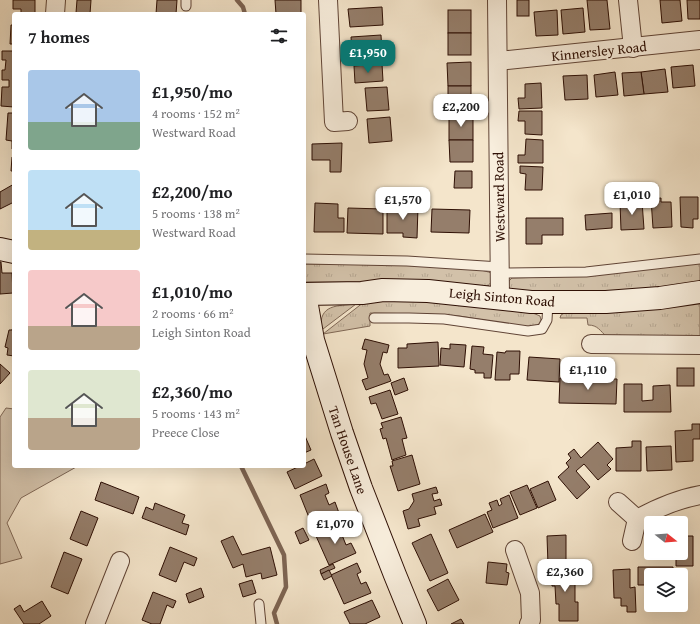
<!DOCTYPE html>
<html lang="en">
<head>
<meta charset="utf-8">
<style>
	body { margin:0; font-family:"Gentium Book Plus",serif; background:#f2f2f2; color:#202124; height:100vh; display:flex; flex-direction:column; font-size:15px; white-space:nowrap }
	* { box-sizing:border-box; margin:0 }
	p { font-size:13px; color:#757577 }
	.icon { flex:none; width:22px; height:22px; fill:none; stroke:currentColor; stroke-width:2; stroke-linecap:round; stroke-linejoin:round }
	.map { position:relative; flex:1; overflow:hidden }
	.drawer { position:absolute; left:12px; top:12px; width:294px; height:456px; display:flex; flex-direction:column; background:#fff; border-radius:4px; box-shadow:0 4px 16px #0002 }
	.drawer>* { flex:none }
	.needle { width:26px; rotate:107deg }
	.controls { position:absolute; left:644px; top:516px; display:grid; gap:8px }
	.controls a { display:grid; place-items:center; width:44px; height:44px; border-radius:4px; background:#fff; box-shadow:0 4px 16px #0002; font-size:20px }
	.price { position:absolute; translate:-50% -34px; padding:0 9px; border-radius:8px; background:#fff; color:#222; font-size:13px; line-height:26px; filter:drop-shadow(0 1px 2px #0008) }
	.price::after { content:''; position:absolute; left:50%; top:24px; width:12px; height:9px; margin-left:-6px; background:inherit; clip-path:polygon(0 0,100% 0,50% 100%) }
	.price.on { background:#0f766e; color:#fff }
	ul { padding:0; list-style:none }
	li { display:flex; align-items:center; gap:12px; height:100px; padding:0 16px }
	li span { display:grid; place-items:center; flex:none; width:112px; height:80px; border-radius:4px; color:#555 }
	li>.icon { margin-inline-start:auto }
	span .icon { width:48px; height:48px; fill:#fffc; stroke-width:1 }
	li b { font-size:17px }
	h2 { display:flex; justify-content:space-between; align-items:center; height:48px; padding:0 16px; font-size:17px }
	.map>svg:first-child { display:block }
	.grass { fill:url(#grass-tufts); stroke:#806856 }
	.green { fill:#d2c1a9; stroke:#806856 }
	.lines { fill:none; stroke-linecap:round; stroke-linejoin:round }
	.stream { stroke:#7d6453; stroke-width:4.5 }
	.building { fill:#957e6b; stroke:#2e0f04 }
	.lane-casing { stroke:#604436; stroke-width:11 }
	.street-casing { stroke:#604436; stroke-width:20 }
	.secondary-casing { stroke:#2e0f04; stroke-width:24 }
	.lane { stroke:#f8eedd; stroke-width:9 }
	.street { stroke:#f8eedd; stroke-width:18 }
	.secondary { stroke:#f8eedd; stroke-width:22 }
	.labels { text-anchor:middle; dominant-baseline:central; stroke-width:4; stroke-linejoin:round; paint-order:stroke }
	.street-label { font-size:14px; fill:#2e0f04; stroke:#f8eedd }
</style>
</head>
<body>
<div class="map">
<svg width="700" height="624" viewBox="0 0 700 624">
	<defs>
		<pattern id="grass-tufts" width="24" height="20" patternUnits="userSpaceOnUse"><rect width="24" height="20" fill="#d2c1a9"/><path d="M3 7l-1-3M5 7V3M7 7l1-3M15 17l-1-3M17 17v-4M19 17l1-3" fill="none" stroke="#b5a590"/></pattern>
	</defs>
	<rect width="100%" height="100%" fill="#f4e5cb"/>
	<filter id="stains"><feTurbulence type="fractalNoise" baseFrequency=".005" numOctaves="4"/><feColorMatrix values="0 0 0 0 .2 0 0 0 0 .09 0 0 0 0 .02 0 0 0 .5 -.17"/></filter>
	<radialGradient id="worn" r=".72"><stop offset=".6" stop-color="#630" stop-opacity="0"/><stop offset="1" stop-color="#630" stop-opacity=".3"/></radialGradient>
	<g class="grass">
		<polygon points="700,263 700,285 634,292 511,291 508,288 509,281 512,278 581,276"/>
		<path d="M304 264C352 264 400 264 448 267 460 268 482 268 493 274 493 280 491 282 488 286L437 282H304Z"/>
		<polygon points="413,298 528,311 540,316 541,320 539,324 534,327 527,327 459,316 426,314 370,313 370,326 323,334 364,302"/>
		<path d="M700 299V337H607C600 331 598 325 588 325L587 318H560L561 315 568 311Z"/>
		<path d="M356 304 323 329H321C319 304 337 306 356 304Z"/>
	</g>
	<polygon class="green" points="6,408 14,409 14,466 78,466 21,498 7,523 22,558 0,564 0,417"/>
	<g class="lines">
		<g class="stream">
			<polyline points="237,0 243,7 245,14"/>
			<polyline points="241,466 284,555 286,587 274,613 277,624"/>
		</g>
	</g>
	<g class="building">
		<polygon points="13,0 35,0 35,14 21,14 21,9 13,9"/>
		<polygon points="77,0 91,0 90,14 76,13"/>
		<polygon points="157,0 177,0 176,14 156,14"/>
		<polygon points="275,0 301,0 301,14 276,14"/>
		<rect x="517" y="0" width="12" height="16"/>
		<polygon points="587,0 607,0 610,29 590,30"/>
		<polygon points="660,0 680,0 682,21 662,23"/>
		<polygon points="687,0 700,0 700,19 688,19"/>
		<polygon points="382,7 383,25 350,27 348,9"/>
		<polygon points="583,8 585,32 563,34 561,10"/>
		<rect x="448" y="10" width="23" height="23"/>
		<polygon points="557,10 558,35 536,36 534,12"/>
		<polygon points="11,25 14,25 14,44 10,44"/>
		<rect x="448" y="33" width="23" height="22"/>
		<polygon points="381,35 382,53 352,55 351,37"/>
		<polygon points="2,51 14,51 14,107 1,106 2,87 9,87 9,80 2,80 2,70 5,70 6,60 2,60"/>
		<polygon points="471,62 471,86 448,86 447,63"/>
		<polygon points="382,64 383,81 355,83 354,66"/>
		<polygon points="693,65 695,86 673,88 671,67"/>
		<polygon points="665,69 668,92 644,94 641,72"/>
		<polygon points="615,72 618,95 596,97 594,75"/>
		<polygon points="641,72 644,94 624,96 622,73"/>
		<polygon points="587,75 588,99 565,100 563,76"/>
		<polygon points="541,83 542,108 519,109 518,98 525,98 525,84"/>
		<rect x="448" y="86" width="23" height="22"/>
		<polygon points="387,87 389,110 367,111 365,88"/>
		<polygon points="519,111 542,111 542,135 525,134 525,121 518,121"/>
		<polygon points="8,113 14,113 14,149 12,149 12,141 6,140"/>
		<rect x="449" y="116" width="24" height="24"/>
		<polygon points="390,117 392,141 369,143 367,119"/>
		<polygon points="526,139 543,140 543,163 518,163 518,155 525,155"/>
		<polygon points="449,140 473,140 473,162 450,162"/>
		<polygon points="342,143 341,172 330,172 330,160 312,160 312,144"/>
		<polygon points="12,157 14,158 14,171 11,171"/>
		<polygon points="520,166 543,167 542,190 525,190 526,174 520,173"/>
		<polygon points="455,171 472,171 472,188 454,188"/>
		<polygon points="14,184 14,202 0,209 0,192"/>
		<polygon points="680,197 698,197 698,219 693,219 693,228 681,227"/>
		<polygon points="661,198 661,202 671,202 672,227 653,228 651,199"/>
		<polygon points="642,201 644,229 621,230 620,203"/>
		<polygon points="315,203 338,204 338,218 344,218 344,232 314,232"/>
		<polygon points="387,206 418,207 417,238 403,237 403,233 387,233"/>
		<polygon points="348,208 383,209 383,234 347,233"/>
		<polygon points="432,209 470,210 469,233 431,232"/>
		<polygon points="612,213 612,228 586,230 585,215"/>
		<polygon points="526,218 563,218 563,235 542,235 542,244 526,244"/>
		<polygon points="0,262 1,262 2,273 12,273 13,293 0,294"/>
		<polygon points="14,324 14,356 7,355 8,348 5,347 9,330 12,330"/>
		<polygon points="365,339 389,345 387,353 383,352 380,364 384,375 388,374 391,381 366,390 362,380 368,378 364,364 367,350 362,349"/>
		<polygon points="438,342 439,366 398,368 398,348 407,348 407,344"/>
		<polygon points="450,344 466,345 464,367 440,365 441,348 450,349"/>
		<polygon points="472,346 484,347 483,354 493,355 491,378 484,378 484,373 475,373 475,370 470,369"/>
		<polygon points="506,351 520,351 519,374 510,374 510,380 495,380 497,352 505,353"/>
		<polygon points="529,357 560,359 559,382 527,380"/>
		<polygon points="0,364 10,373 0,384"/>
		<rect x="677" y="368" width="17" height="18"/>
		<polygon points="404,378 408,390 395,395 391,383"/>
		<polygon points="560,378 617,379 616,404 559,403"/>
		<polygon points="624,384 642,384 642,401 653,400 653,386 670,385 671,412 624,412"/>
		<polygon points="390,390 398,414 382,419 376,403 371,404 369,397"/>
		<polygon points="401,417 407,438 402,439 406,455 392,460 386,438 383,439 380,429 383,428 381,423"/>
		<polygon points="692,424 700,424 700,439 693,439 693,461 676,462 675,431 692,430"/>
		<polygon points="304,436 305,436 311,450 304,453"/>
		<polygon points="632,441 641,441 641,471 616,471 616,448 632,447"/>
		<polygon points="598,442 613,459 607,465 611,469 598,480 584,464 576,471 590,487 577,499 558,477 569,467 566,463 571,458 568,454 574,449 581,458"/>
		<polygon points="671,446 672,470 647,471 646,447"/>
		<polygon points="412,455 420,484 398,491 390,466 393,466 392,461"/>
		<polygon points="314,459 322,476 295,489 287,472 300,466 304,466 304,464"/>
		<polygon points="548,481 556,500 538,508 530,489"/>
		<polygon points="101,482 139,497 133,514 95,500"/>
		<polygon points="326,484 329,493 325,495 329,505 335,502 339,513 312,525 300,495"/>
		<polygon points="527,485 537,508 520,515 510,492"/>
		<polygon points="436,487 438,493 432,494 434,501 440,499 442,505 434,507 436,514 418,519 420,526 408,529 403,511 409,509 414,501 412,494"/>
		<polygon points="509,495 518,518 493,528 487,512 492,510 489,503 497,500 499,506 502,504 500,499"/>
		<polygon points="155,503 185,515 182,523 189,525 186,535 142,518 146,507 153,510"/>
		<polygon points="81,511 98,518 87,546 70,539"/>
		<polygon points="485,514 493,532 457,548 449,530"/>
		<polygon points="342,524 346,533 342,535 346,545 351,543 356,553 329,565 316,536"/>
		<polygon points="303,528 309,540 300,544 295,532"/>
		<polygon points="431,534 448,573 430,581 412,543"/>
		<polygon points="566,535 566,564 548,565 547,536"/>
		<polygon points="233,536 242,555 270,547 277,575 262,579 261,573 246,577 243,564 233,568 221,541"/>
		<polygon points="681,536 693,536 693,566 676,566 676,553 681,553"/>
		<polygon points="170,547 197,558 194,566 184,562 176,582 159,575"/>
		<polygon points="64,552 82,559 68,594 51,587"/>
		<polygon points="488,562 507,564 506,572 509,573 507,585 486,583"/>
		<polygon points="357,563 361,572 357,574 361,584 366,582 371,593 344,604 331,575"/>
		<polygon points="333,564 335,568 321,574 320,570"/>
		<polygon points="551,566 572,566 572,584 575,584 575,602 578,602 578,621 559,621 559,604 556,604 555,586 552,586"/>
		<polygon points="638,567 673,567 673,575 651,575 651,585 638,585"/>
		<polygon points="630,569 630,588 635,587 636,612 627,612 627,606 621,606 621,598 614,598 613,570"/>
		<polygon points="329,570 332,576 324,580 321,574"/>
		<polygon points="448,579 459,600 438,611 427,590"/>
		<polygon points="252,580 256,593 243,597 239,584"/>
		<polygon points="201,588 204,597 189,603 186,594"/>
		<polygon points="153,592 176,601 173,608 167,605 160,624 152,624 142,620"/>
		<polygon points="372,600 380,617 365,624 350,624 344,612"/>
		<polygon points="42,601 51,616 39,624 24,624 14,609 20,605 24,612"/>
		<polygon points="461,619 464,624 451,624"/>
	</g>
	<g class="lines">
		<g class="lane-casing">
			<g id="lane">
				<polyline points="186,6 186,0"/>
				<polyline points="304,259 407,261 500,267"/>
				<polyline points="500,273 586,272 700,259"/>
				<polyline points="374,318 409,318 444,319 528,331 542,329 547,320 548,303"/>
				<polyline points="259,604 261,624"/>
			</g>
		</g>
		<g class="street-casing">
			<g id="street">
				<polyline points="328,0 334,122 348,121"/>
				<polyline points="497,0 500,298"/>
				<polyline points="628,0 633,48"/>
				<polyline points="55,14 56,0"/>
				<polyline points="498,61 700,40"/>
				<polyline points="591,344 700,345"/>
				<polyline points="618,502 637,519"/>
				<path d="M632 541 637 519C657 508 678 499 700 495"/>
				<polyline points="515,550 530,593 531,620 529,624"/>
				<polyline points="95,624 120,561"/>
			</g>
		</g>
		<g class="secondary-casing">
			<g id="secondary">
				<polyline points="0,249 14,252"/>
				<polyline points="304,294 362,293 383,290 428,291 531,302 606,302 660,298 700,292"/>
				<polyline points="305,294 313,340 342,433 361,488 395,575 415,624"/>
			</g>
		</g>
		<use href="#lane" class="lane"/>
		<use href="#street" class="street"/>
		<use href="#secondary" class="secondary"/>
	</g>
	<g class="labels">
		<g class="street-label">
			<text transform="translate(599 51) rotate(-6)">Kinnersley Road</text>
			<text transform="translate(499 197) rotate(-91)">Westward Road</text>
			<text transform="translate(502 297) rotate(5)">Leigh Sinton Road</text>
			<text transform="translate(348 450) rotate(71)">Tan House Lane</text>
		</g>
	</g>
	<rect width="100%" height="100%" filter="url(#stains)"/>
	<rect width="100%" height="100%" fill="url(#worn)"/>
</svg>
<div class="controls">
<a><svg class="needle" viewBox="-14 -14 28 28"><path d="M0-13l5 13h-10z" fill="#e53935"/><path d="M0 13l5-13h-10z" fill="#757577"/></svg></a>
<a><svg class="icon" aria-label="layers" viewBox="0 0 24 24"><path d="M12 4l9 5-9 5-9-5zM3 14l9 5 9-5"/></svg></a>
</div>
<b class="price on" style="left:368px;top:74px">£1,950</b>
<b class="price" style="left:461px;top:128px">£2,200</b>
<b class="price" style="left:632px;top:216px">£1,010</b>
<b class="price" style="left:403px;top:221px">£1,570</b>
<b class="price" style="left:588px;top:391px">£1,110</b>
<b class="price" style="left:335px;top:545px">£1,070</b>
<b class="price" style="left:565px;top:593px">£2,360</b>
<section class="drawer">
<h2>7 homes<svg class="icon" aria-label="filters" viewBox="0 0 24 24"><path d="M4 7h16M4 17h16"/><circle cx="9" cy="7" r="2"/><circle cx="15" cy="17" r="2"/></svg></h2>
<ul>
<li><span style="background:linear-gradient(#a9c7e8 65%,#7fa58c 0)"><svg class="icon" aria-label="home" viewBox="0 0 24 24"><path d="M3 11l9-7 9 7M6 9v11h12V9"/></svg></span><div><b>£1,950/mo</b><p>4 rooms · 152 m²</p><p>Westward Road</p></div></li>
<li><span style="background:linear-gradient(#bfe0f5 75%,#c2b280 0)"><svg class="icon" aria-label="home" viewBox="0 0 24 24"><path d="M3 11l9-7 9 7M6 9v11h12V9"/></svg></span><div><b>£2,200/mo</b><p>5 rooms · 138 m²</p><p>Westward Road</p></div></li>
<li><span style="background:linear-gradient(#f6c9c9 70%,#b9a48a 0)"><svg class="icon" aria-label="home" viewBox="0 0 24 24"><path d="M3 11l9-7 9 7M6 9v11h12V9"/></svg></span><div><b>£1,010/mo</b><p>2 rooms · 66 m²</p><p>Leigh Sinton Road</p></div></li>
<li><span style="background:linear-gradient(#dfe7d0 60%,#b9a48a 0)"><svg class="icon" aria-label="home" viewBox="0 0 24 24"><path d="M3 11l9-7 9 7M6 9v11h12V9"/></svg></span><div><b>£2,360/mo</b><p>5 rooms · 143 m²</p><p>Preece Close</p></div></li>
</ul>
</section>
</div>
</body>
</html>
